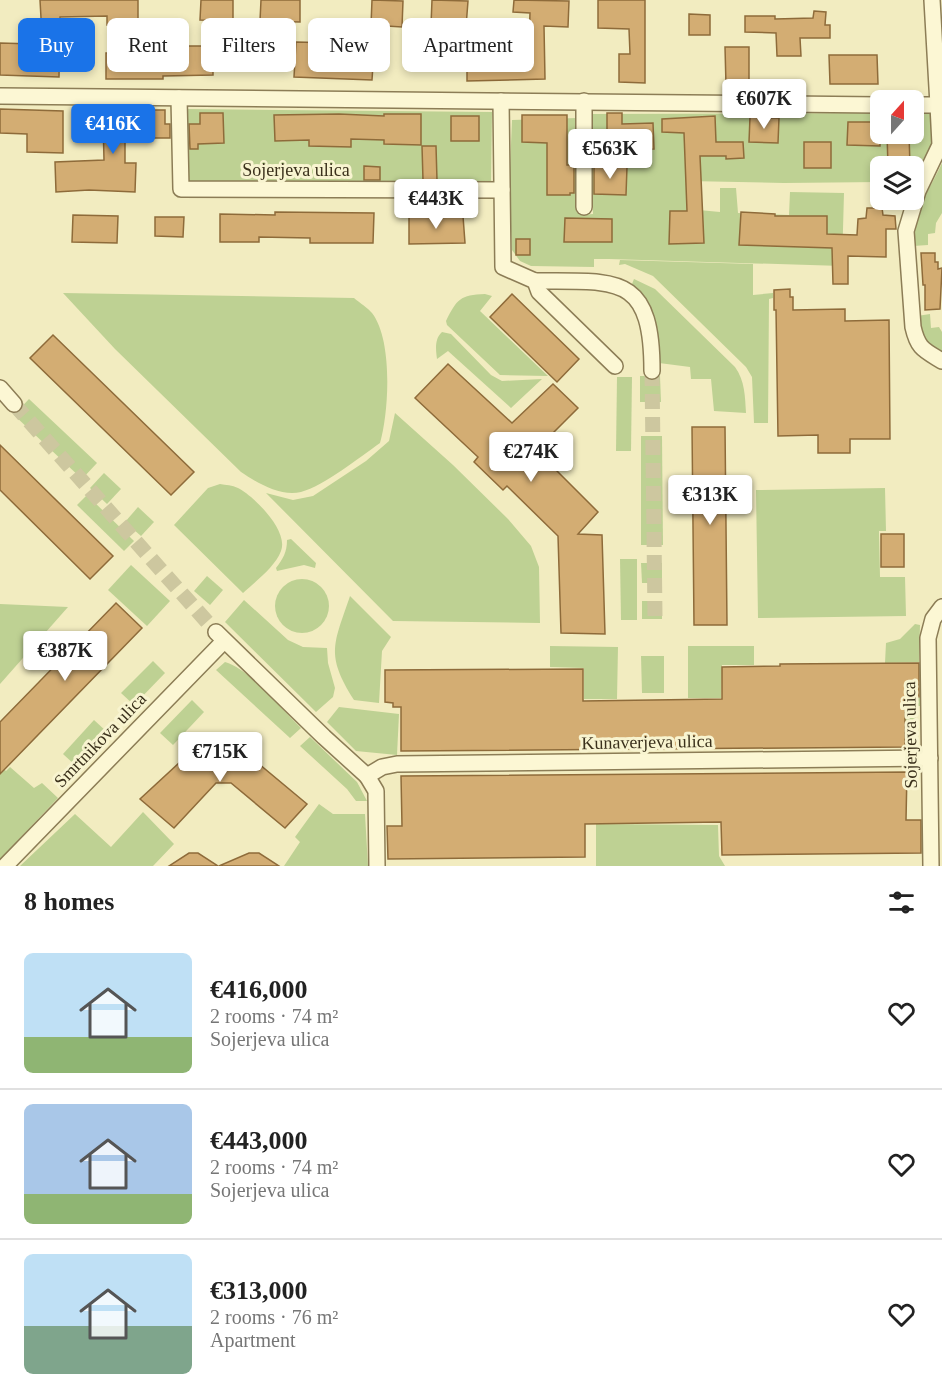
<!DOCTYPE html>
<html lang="en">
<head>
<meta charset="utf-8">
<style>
	body { margin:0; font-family:"Times New Roman",serif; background:#f2f2f2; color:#222; height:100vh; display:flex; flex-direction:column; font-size:22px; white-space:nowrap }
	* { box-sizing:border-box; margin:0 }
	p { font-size:20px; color:#767676 }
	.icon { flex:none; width:33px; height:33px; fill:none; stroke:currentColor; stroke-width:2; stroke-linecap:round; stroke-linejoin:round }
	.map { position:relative; height:866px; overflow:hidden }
	.details { display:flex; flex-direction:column; background:#fff; flex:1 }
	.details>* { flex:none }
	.banner { position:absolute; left:18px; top:18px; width:600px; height:54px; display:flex; gap:12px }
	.needle { width:39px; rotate:21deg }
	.controls { position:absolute; left:870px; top:90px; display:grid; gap:12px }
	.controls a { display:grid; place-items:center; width:54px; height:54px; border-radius:9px; background:#fff; box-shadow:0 3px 9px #0003; font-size:30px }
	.price { position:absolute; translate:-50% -51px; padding:0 14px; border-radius:6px; background:#fff; color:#222; font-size:20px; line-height:39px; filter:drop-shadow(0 2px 3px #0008) }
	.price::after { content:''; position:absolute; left:50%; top:36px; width:18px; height:14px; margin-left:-9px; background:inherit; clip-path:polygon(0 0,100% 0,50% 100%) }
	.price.active { background:#1a73e8; color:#fff }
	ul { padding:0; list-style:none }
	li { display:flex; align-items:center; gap:18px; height:150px; padding:0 24px }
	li+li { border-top:2px solid #e0e0e0 }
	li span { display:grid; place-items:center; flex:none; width:168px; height:120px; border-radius:9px; color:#555 }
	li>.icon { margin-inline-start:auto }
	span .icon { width:72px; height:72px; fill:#fffc; stroke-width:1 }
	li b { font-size:26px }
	h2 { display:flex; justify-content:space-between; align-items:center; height:72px; padding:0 24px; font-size:26px }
	.chip { padding:0 21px; border-radius:9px; background:#fff; box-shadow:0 3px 9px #0003; font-size:21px; line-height:54px }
	.chip.active { background:#1a73e8; color:#fff }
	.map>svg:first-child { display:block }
	.green { fill:#bed193 }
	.building { fill:#d3ad73; stroke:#8e6b3a; stroke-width:1.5 }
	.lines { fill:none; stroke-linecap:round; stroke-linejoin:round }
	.street-tunnel { stroke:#cdc79f; stroke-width:15; stroke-dasharray:15 8; stroke-linecap:butt }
	.street-casing { stroke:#8c7d56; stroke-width:18 }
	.street { stroke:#fcf7d4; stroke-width:15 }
	.labels { text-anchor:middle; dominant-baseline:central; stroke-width:6; stroke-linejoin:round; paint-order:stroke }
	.street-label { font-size:18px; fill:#3b311c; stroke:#f8f4d0 }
</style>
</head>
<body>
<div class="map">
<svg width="942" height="866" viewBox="0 0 942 866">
	<rect width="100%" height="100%" fill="#f2ecc0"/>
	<g class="green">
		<polygon points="186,109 492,112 491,184 185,181"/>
		<polygon points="880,113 880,134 914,134 914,113 930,113 932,144 914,175 914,166 880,166 880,182 784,183 687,181 688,209 720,212 720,188 736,188 738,213 789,215 790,192 844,193 842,266 609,259 594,259 594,267 531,266 520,261 512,250 509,193 512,120 577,118 580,215 593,214 591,114"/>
		<path d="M942 163V213L936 223 935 233 928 234V245L913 246C912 213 929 191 942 163Z"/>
		<polygon points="620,260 753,264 753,295 773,293 773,298 769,299 768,423 754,423 752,377 746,367 653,276 625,264 619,265"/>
		<path d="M634 279 655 289 735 367C745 381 745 396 746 413L714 411 711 379H691L690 367 659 363C656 332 657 307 632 284Z"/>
		<path d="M63 293 354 298C360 303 368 308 372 313 393 340 389 412 380 443 360 457 324 486 301 492 281 497 257 483 241 472L115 349Z"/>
		<path d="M485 294 492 296 480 311 548 376 500 375 447 325 446 321C457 299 460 295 485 294Z"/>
		<path d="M930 314 931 328 939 327 942 332V352C922 343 922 336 917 316Z"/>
		<path d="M442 332 451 334 491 375 502 381 542 379 511 408 448 351 437 359C436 351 434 339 442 332Z"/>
		<polygon points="640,376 660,376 661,402 640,402"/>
		<polygon points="617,377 632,377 631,451 616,451"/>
		<polygon points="29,399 97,463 82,479 14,415"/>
		<polygon points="395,413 453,465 508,519 531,546 539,567 540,623 393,621 266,493 293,500 313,496 366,461 389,441"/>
		<polygon points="641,436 662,436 663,545 641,545"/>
		<polygon points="104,473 121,489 107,504 90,488"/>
		<path d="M220 484C226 485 232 485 238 488 254 496 289 531 281 551 275 567 256 581 243 593L174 525 208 488Z"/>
		<polygon points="885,488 886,531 879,531 880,577 905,577 906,616 758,618 756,490"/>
		<polygon points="87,495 134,541 124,551 77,505"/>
		<polygon points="138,507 154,522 141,536 125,522"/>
		<path d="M291 539 316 563 315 568 304 565 277 571 276 568C283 559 287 552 287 540Z"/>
		<polygon points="620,559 637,559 637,620 621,620"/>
		<polygon points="641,563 662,563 662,583 642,583"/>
		<polygon points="131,565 170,601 147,626 108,590"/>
		<polygon points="207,576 223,590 210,605 194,591"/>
		<circle cx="302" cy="606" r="27"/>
		<path d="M350 596 391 637 382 651 379 703 354 700C325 654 334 644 350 596Z"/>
		<polygon points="244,600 288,640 303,647 327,648 328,663 335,688 333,697 316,712 225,622"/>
		<rect x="642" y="601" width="20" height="18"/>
		<polygon points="0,604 68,607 0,684"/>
		<polygon points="915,624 920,625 919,662 885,663 886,643 900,639"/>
		<polygon points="550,646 618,647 617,699 584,699 584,668 550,667"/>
		<polygon points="688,646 754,646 754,665 722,665 721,698 688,698"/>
		<polygon points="641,656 664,656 664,693 642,693"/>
		<polygon points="153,661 165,673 134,705 121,693"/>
		<path d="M225 662C250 669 281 709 301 728L290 738 216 670Z"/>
		<polygon points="905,698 921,698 920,706 916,706 916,720 912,731 905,731"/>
		<polygon points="192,700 204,712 173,745 160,733"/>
		<polygon points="339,707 399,714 397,755 356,751 327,722"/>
		<polygon points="94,720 107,732 75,765 63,754"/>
		<polygon points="310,737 357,782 367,801 356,801 347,789 300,746"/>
		<polygon points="0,765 6,771 10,767 34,788 42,783 58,798 0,859"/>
		<polygon points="319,804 333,814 365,814 368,866 284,866 300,842 295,837"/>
		<polygon points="143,812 174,844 153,866 20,866 75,814 111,847"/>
		<polygon points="596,824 718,825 719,856 725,866 596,866"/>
	</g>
	<g class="building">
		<polygon points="40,0 138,0 138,26 107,25 107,16 60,17 59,77 0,75 0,43 33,44 33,36 42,36"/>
		<polygon points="201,0 233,0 233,21 200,20"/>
		<polygon points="261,0 300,0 300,22 260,21"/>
		<polygon points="372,0 403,1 402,27 371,25"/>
		<polygon points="432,0 468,1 466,27 431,25"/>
		<polygon points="514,0 569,1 568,27 544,26 545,79 467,81 467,54 519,55 518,42 529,42 530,13 513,12"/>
		<polygon points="598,0 645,0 645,83 619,82 619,54 630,54 629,29 598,28"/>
		<polygon points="814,11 826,12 825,25 830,25 830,38 800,38 801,56 777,56 776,33 745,32 745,16 775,16 775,19 813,18"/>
		<polygon points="689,14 710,15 710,35 689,35"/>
		<polygon points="296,42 333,43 333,48 374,50 372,80 294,77"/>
		<polygon points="181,46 213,46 213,75 163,76 163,79 106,79 106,53 181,53"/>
		<polygon points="725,47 749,47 749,85 726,85"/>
		<polygon points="829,55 877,55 878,84 830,84"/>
		<polygon points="0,109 63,111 63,153 27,152 27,134 0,133"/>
		<polygon points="125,110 165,110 165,124 170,124 170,138 125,138 125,163 136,163 135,192 89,190 56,192 55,162 104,160 103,118 125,118"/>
		<polygon points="200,113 223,113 224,143 198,144 198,149 190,149 189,124 200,124"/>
		<polygon points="607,113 622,113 622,124 653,123 654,149 623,150 623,141 607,141"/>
		<polygon points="339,114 384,116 384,114 421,114 421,145 384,144 384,140 351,139 351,147 309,146 309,140 275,141 274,115"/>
		<polygon points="522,115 567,115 567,165 574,165 574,193 570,193 570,195 547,195 547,143 522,142"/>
		<rect x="451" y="116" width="28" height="25"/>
		<polygon points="715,116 716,142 743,142 744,158 726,159 726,156 700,156 704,243 669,244 670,211 687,211 684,133 662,132 662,119"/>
		<polygon points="750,117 779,118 778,143 749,142"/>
		<polygon points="848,122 880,122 880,146 847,145"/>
		<polygon points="887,134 909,134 910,166 888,166"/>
		<rect x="804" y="142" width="27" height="26"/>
		<polygon points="422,146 436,146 437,180 423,180"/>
		<polygon points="364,166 380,167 380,180 364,180"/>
		<polygon points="594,166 627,167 626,195 594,194"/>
		<polygon points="867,208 882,208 883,215 895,216 896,229 886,229 886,257 848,256 848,284 833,284 832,248 739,245 741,212 775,214 775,216 827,216 827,234 857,235 858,219 866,218"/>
		<polygon points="275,212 374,213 373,243 310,243 310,238 259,237 259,242 220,242 220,214 275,215"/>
		<polygon points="73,215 118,216 117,243 72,242"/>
		<polygon points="409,215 436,215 436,217 463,216 465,243 409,244"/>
		<polygon points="155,217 184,217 183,237 155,236"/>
		<polygon points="565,218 612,219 612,242 564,242"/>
		<rect x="516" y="239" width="14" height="16"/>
		<polygon points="921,253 935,253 935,262 938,262 938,269 942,268 940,309 925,310 925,285 923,285"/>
		<polygon points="790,289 790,297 793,297 793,310 845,309 845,321 889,320 890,439 850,439 850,453 818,453 818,435 778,436 776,310 774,310 774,290"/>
		<polygon points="512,294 579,359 557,382 490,317"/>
		<polygon points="53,335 194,472 171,495 30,358"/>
		<polygon points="448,364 512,423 553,384 578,408 536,450 598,512 578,534 602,535 605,634 561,633 558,536 507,486 503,490 474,462 478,457 415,398"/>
		<polygon points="692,427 725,427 727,625 694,625"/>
		<polygon points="0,445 113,556 90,579 0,490"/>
		<rect x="881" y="534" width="23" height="33"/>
		<polygon points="116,603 142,628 0,774 0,722"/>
		<polygon points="919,663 919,697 905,697 905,747 401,751 401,707 393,707 393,703 385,702 385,670 583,669 583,701 722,699 722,667 780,666 780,664"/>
		<polygon points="206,738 229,739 307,804 285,828 231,783 216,783 174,828 140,799"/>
		<polygon points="907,772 906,820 921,820 921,853 722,855 721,822 585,824 585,857 388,859 387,826 402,826 401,776"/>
		<polygon points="189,853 198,853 218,866 169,866"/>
		<polygon points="249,853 259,853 279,866 219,866"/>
	</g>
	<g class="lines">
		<g class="street-tunnel">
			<polyline points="652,371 655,616"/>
			<polyline points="14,404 216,632"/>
		</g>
		<g class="street-casing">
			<g id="street">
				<polyline points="932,0 938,105"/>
				<polyline points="0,96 880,105"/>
				<polyline points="179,98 181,189 502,190"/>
				<polyline points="501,101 503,267 535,281 539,292 615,366"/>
				<path d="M914 105H938L940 145 918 191 906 231 913 327C918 349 924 350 942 361"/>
				<polyline points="584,207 584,101"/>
				<path d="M535 281C616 282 652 272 652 371"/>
				<polyline points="0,388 14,404"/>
				<polyline points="216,632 324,737 367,776"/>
				<polyline points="5,866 224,641"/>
				<polyline points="377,866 376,791 367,776 382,767 397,764 930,758"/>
				<polyline points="931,866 928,638 933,619 942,607"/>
			</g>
		</g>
		<use href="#street" class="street"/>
	</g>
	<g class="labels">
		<g class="street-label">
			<text x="296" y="170">Sojerjeva ulica</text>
			<text transform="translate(910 735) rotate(-91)">Sojerjeva ulica</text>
			<text transform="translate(100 740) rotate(-46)">Smrtnikova ulica</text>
			<text transform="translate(647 742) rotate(-1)">Kunaverjeva ulica</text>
		</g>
	</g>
</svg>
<div class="controls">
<a><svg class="needle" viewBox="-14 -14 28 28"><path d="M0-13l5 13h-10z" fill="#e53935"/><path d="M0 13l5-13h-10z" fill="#767676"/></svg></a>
<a><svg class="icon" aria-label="layers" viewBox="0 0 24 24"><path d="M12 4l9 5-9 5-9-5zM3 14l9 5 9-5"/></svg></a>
</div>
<b class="price" style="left:764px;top:130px">€607K</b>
<b class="price active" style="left:113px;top:155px">€416K</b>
<b class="price" style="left:610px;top:180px">€563K</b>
<b class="price" style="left:436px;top:230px">€443K</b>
<b class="price" style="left:531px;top:483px">€274K</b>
<b class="price" style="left:710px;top:526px">€313K</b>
<b class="price" style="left:65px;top:682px">€387K</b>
<b class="price" style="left:220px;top:783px">€715K</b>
<div class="banner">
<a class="chip active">Buy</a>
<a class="chip">Rent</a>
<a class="chip">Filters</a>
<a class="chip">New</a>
<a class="chip">Apartment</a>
</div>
</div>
<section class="details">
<h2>8 homes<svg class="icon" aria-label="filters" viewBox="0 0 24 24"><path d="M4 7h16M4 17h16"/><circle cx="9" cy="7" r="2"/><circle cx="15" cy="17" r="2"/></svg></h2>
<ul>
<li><span style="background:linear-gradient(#bfe0f5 70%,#8fb573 0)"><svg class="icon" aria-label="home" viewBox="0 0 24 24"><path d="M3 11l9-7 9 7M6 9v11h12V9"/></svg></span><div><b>€416,000</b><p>2 rooms · 74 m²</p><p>Sojerjeva ulica</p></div><svg class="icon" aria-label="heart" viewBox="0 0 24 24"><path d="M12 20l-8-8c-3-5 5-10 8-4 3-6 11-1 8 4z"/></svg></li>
<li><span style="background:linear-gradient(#a9c7e8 75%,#8fb573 0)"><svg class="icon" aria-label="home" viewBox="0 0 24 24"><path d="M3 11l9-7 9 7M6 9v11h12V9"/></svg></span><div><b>€443,000</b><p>2 rooms · 74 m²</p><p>Sojerjeva ulica</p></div><svg class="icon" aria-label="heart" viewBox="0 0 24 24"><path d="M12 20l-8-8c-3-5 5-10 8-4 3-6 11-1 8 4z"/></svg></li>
<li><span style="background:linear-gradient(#bfe0f5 60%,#7fa58c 0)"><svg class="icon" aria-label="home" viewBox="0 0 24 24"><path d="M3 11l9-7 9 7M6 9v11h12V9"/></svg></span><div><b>€313,000</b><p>2 rooms · 76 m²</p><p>Apartment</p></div><svg class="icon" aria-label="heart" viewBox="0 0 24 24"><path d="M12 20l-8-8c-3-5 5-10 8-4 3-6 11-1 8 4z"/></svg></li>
</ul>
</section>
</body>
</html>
